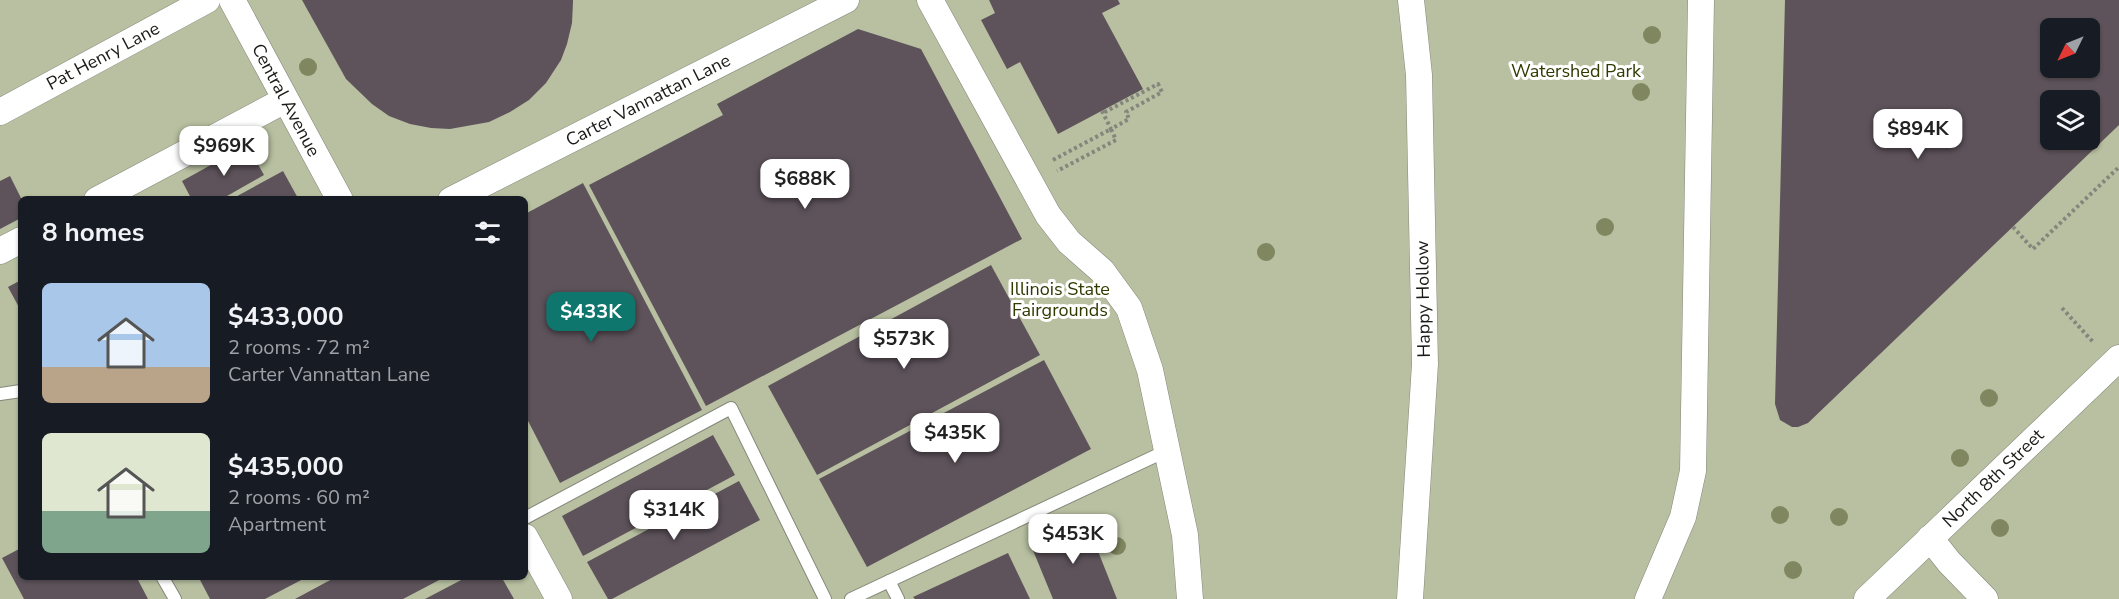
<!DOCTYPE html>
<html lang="en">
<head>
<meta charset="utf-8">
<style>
	body { margin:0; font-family:"Nunito Sans",sans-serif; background:#20242c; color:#f1f3f6; height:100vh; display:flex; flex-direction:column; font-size:22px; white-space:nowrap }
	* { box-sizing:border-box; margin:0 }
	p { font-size:20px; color:#9ea1a6 }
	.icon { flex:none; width:33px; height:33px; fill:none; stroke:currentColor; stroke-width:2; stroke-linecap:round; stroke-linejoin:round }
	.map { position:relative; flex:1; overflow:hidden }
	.side { position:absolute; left:18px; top:196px; width:510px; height:384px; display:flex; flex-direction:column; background:#171b24; border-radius:9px; box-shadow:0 2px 4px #0004 }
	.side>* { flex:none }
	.needle { width:39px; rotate:227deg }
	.controls { position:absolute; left:2040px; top:18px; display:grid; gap:12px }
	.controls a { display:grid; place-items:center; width:60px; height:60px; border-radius:9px; background:#171b24; box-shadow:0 2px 4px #0004; font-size:30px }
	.price { position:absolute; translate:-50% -51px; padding:0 14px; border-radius:12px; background:#fff; color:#222; font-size:20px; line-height:39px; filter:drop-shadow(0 2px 3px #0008) }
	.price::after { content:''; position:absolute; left:50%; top:36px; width:18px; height:14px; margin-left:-9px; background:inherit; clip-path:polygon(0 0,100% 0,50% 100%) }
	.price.selected { background:#0f766e; color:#fff }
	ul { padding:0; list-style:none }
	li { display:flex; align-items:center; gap:18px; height:150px; padding:0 24px }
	li span { display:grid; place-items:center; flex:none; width:168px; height:120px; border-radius:9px; color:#555 }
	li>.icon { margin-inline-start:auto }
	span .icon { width:72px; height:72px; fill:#fffc; stroke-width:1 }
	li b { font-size:26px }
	h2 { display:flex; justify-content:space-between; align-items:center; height:72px; padding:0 24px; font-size:26px }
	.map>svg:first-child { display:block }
	.green { fill:#b8c0a1; fill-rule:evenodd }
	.building { fill:#5e535b; fill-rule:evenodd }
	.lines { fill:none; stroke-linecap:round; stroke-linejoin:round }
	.service-casing { stroke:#838779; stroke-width:14 }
	.minor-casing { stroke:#838779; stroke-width:27 }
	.path { stroke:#83867c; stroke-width:4; stroke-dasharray:3 3; stroke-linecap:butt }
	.service { stroke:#fff; stroke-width:12 }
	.minor { stroke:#fff; stroke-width:26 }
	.tree { fill:#808760 }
	.labels { text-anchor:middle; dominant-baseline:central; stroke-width:6; stroke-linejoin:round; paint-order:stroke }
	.street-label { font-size:18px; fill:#1a1b16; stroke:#fff }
	.park-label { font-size:18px; fill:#303a00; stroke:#fff }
</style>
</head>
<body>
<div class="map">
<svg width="2119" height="599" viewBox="0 0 2119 599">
	<rect width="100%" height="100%" fill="#e1e5d6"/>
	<path class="green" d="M0 0H2119V599H0ZM2050 28H2090V68H2050ZM2050 100H2090V140H2050ZM21 200H525V578H21Z"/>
	<g class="building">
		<polygon points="302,0 573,0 573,2 572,23 567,44 561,60 546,83 529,100 510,112 489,122 450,129 431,128 410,124 389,116 372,104 346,79"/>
		<polygon points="989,0 1118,0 1120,4 1102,13 1143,89 1058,134 1020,62 1007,69 981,20 995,13"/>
		<path d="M1785 0H2119V125L1808 423 1798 427H1792L1780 420 1775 404ZM2050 28H2090V68H2050ZM2050 100H2090V140H2050Z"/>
		<polygon points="858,29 921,49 1022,239 706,406 589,185 723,115 717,104"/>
		<polygon points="247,145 264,175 220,200 192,200 182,181"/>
		<polygon points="283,171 299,200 230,200"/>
		<polygon points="10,176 22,200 21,218 0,229 0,181"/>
		<polygon points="583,183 702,410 560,483 525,415 525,214"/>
		<polygon points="991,265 1040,355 817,475 768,386"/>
		<polygon points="21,280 21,311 8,287"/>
		<polygon points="1044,360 1091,449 867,567 819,479"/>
		<polygon points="713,435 735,475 583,556 562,516"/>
		<polygon points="739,481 760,520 612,599 608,599 587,562"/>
		<polygon points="1086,521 1117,599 1053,599 1030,543"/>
		<polygon points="21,548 21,578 137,578 148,599 24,599 2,558"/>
		<polygon points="1008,553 1030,599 915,599 913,597"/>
		<polygon points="199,578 305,578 265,599 210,599"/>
		<polygon points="334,578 443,578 403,599 295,599"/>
		<polygon points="465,578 502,578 514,599 425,599"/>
	</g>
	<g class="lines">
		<g class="service-casing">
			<g id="service">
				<polyline points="0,394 21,391"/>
				<polyline points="525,518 731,408 825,599"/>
				<polyline points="163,578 175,599"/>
				<polyline points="889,581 898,599"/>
				<polyline points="851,599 1166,451"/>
			</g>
		</g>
		<g class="minor-casing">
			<g id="minor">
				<polyline points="232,0 340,200"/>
				<polyline points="930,0 1048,215 1069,242 1102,271 1129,308 1150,370 1185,535 1190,599"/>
				<polyline points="0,112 207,0"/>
				<polyline points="97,200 285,100"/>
				<polyline points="451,200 846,0"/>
				<polyline points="0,251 21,240"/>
				<polyline points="525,537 559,599"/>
				<polyline points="1930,538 1949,562 1985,599"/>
				<polyline points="1410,599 1425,364 1419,75 1411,0"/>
				<polyline points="1648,599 1683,517 1693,471 1701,0"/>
				<polyline points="1867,599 2119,358"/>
			</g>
		</g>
		<g class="path">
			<polyline points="1102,111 1111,129 1129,119 1126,112 1162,92 1158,84 1103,113"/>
			<polyline points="1053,160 1111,129 1116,140 1057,171"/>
			<polyline points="2013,227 2033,249 2119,167"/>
			<polyline points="2062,308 2094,343"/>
		</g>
		<use href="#service" class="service"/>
		<use href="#minor" class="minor"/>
	</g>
	<g class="tree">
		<circle cx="1652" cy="35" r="9"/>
		<circle cx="308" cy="67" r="9"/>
		<circle cx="1641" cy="92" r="9"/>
		<circle cx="1605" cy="227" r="9"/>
		<circle cx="1266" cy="252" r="9"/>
		<circle cx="1989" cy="398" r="9"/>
		<circle cx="1960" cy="458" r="9"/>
		<circle cx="1780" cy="515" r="9"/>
		<circle cx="1839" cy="517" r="9"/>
		<circle cx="2000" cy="528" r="9"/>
		<circle cx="1117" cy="546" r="9"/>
		<circle cx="1793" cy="570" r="9"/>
	</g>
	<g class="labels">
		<g class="street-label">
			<text transform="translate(103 56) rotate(-28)">Pat Henry Lane</text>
			<text transform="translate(286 100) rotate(62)">Central Avenue</text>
			<text transform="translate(648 100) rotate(-27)">Carter Vannattan Lane</text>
			<text transform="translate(1423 299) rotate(-91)">Happy Hollow</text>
			<text transform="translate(1993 478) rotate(-44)">North 8th Street</text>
		</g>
		<g class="park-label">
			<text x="1576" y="71">Watershed Park</text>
			<text x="1060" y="289">Illinois State<tspan x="1060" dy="21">Fairgrounds</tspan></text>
		</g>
	</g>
</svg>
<div class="controls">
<a><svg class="needle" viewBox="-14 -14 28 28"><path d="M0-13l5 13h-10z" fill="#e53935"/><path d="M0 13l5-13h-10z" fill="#9ea1a6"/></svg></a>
<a><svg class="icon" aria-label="layers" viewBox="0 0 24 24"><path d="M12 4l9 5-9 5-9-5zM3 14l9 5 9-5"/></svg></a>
</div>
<b class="price" style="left:1918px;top:160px">$894K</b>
<b class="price" style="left:224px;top:177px">$969K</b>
<b class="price" style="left:805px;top:210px">$688K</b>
<b class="price selected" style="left:591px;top:343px">$433K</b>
<b class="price" style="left:904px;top:370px">$573K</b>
<b class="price" style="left:955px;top:464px">$435K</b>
<b class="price" style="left:674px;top:541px">$314K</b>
<b class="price" style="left:1073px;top:565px">$453K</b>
<section class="side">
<h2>8 homes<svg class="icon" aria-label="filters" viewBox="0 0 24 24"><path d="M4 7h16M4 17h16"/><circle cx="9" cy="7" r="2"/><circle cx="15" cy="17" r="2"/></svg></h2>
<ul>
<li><span style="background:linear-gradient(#a9c7e8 70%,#b9a48a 0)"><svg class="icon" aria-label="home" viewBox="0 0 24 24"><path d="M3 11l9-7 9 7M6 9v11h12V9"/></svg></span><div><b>$433,000</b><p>2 rooms · 72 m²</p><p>Carter Vannattan Lane</p></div></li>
<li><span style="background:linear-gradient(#dfe7d0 65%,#7fa58c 0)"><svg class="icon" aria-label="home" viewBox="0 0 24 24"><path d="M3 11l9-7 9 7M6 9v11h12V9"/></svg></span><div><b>$435,000</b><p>2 rooms · 60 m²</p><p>Apartment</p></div></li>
</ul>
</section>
</div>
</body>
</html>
